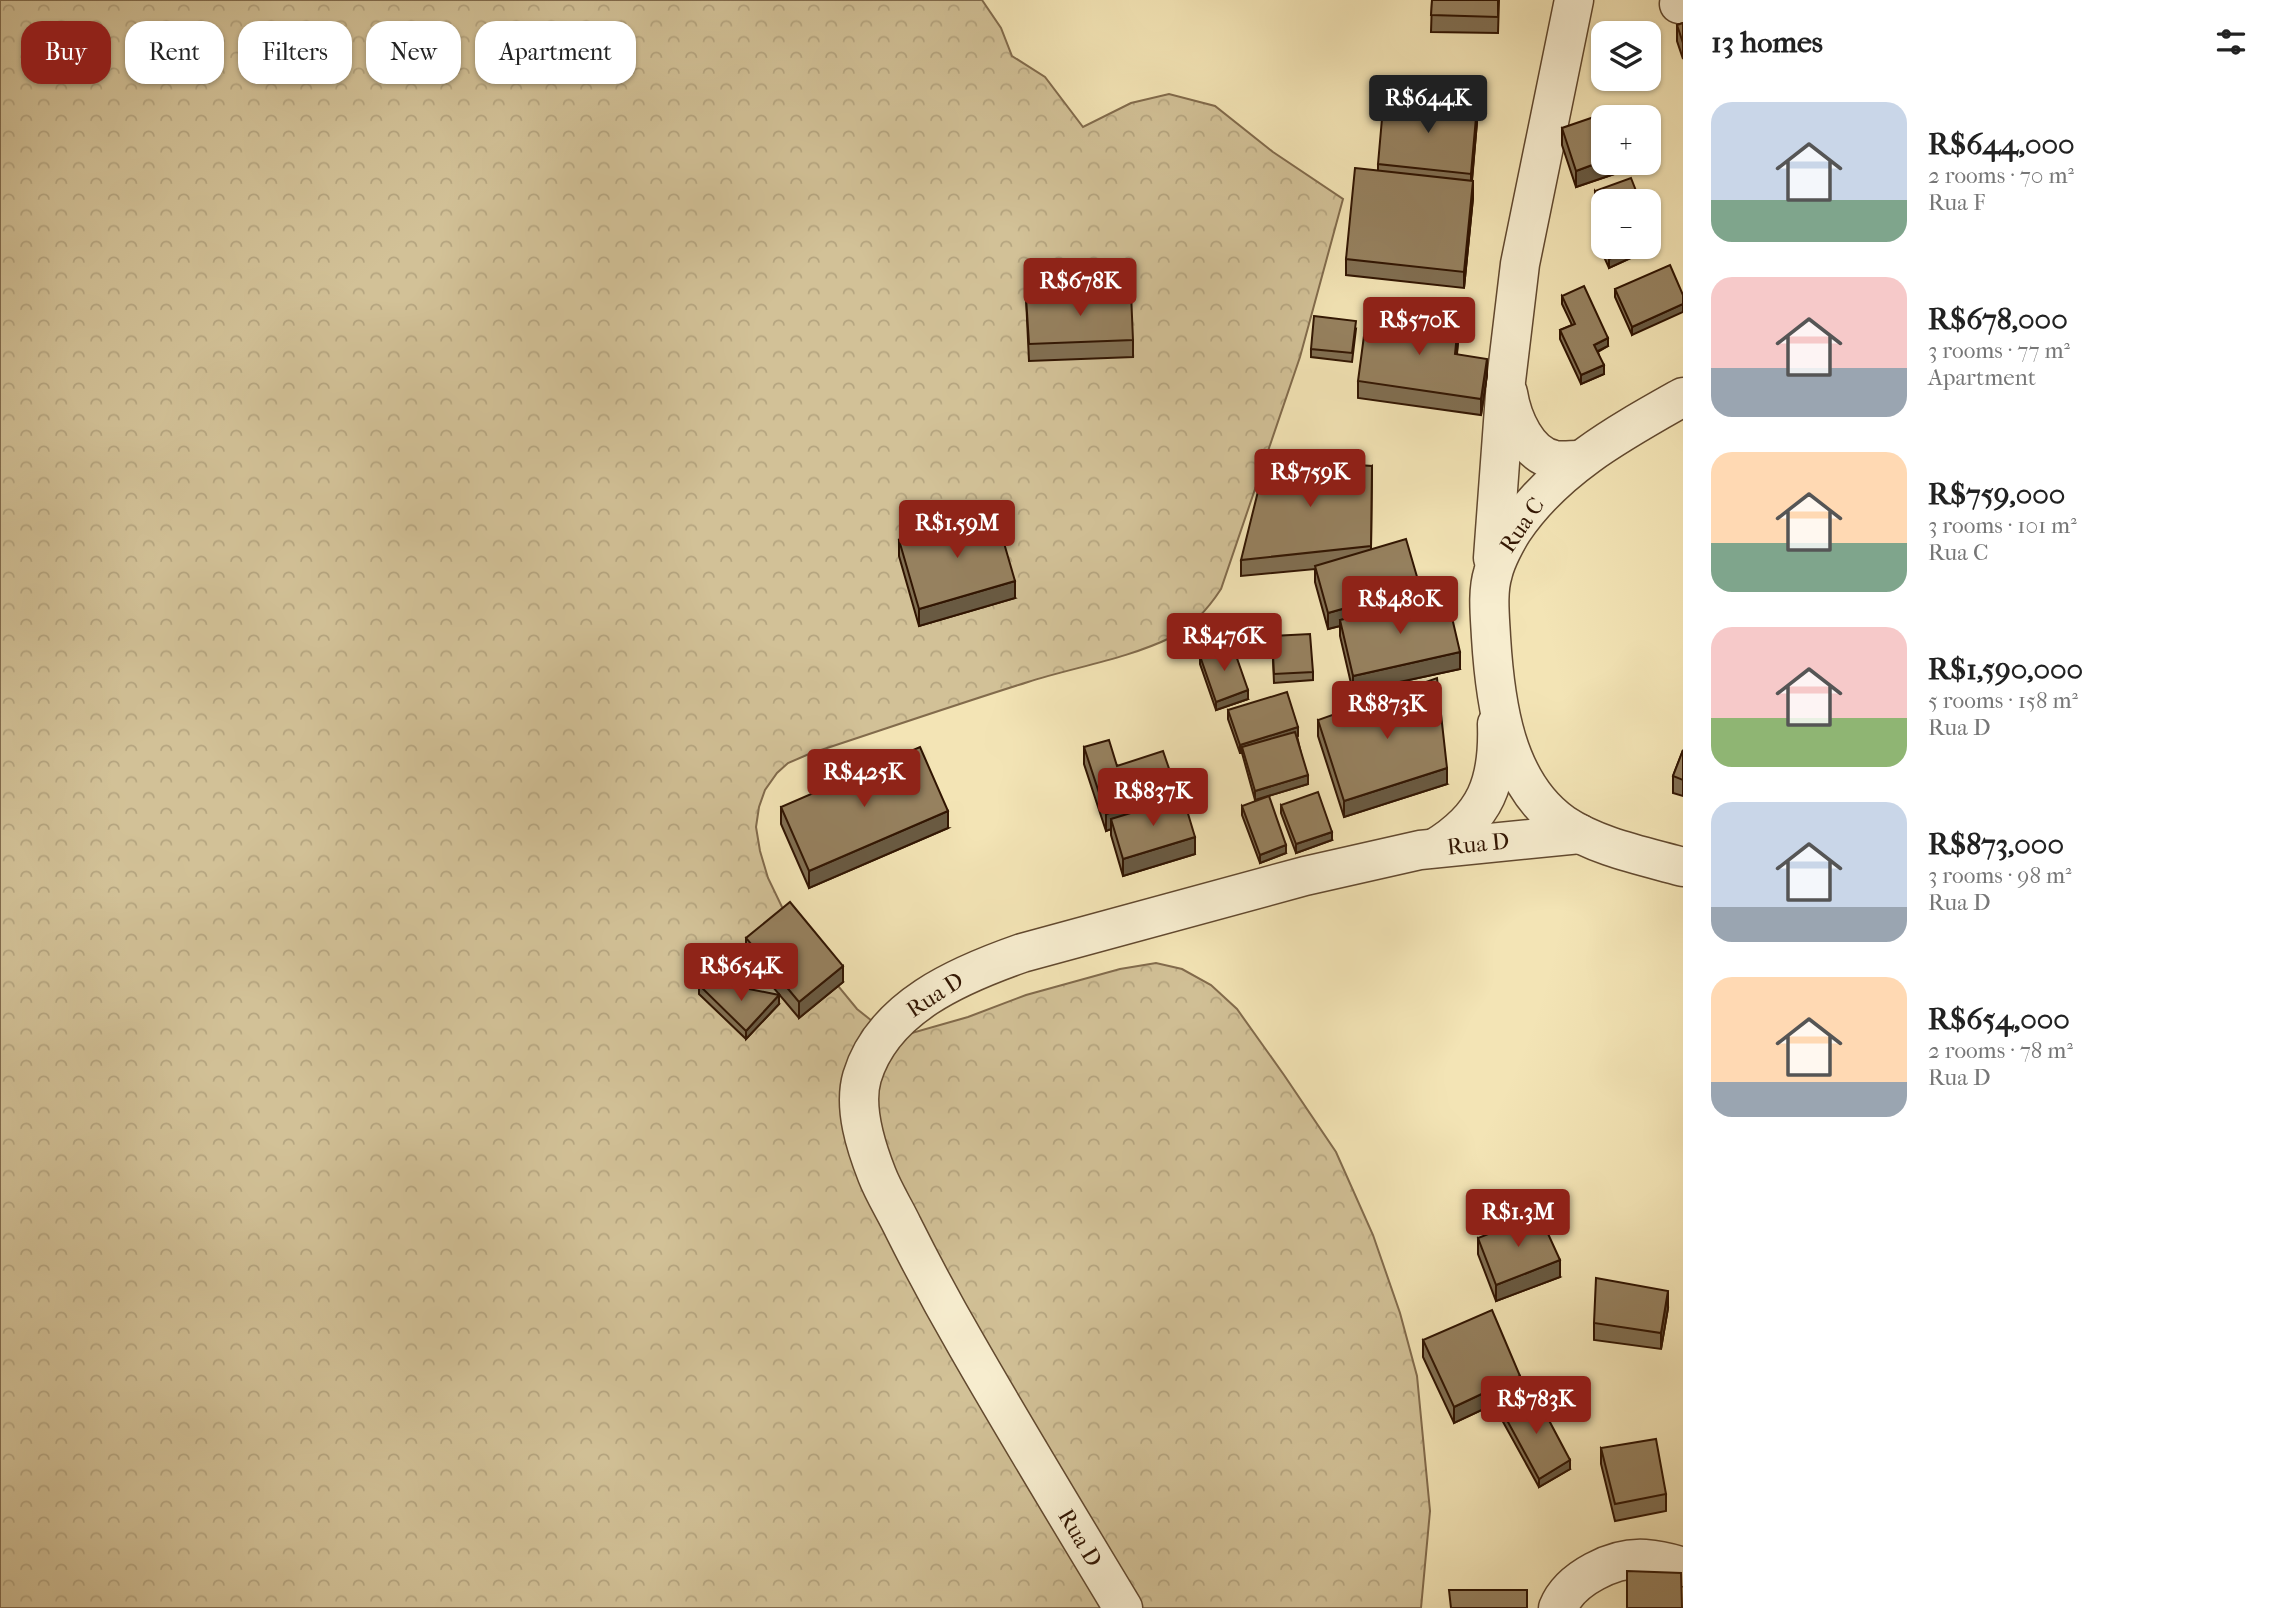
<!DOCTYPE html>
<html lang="en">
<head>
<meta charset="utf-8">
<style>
	body { margin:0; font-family:"IM FELL French Canon",serif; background:#f6f6f6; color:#222; height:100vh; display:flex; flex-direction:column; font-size:26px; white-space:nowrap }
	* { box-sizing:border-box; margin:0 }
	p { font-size:23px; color:#767676 }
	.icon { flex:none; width:38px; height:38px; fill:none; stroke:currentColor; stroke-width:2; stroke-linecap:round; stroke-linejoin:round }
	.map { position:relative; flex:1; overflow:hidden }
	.details { display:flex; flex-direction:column; background:#fff; width:595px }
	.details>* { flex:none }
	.hud { position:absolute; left:21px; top:21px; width:665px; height:63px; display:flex; gap:14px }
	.tools { position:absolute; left:1591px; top:21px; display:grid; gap:14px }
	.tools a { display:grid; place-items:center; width:70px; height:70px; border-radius:14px; background:#fff; box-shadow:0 2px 5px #0004; font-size:35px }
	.price { position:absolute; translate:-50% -60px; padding:0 16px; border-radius:7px; background:#8f2418; color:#fff; font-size:23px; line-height:46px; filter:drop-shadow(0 2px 4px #0008) }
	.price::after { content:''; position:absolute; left:50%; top:42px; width:21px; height:16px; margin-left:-10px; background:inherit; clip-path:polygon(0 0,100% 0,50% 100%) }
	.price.active { background:#222; color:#fff }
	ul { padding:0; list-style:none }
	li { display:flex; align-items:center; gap:21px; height:175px; padding:0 28px }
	li span { display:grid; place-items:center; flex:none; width:196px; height:140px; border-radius:21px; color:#555 }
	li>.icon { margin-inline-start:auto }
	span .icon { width:84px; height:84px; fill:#fffc; stroke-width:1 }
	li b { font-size:30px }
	h2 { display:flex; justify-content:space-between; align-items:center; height:84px; padding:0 28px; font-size:30px }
	.pill { padding:0 24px; border-radius:21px; background:#fff; box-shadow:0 2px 5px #0004; font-size:24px; line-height:63px }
	.pill.active { background:#8f2418; color:#fff }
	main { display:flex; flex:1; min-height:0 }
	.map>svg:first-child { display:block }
	.forest { fill:url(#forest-crowns); stroke:#826b4c; stroke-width:2 }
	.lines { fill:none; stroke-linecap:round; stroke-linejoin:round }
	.minor-casing { stroke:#62492f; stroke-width:41 }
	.minor { stroke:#f7edcf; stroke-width:38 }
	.wall { fill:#816f52; stroke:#311502; stroke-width:2 }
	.shaded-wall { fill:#695a42; stroke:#311502; stroke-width:2 }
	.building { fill:#96815f; stroke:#311502; stroke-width:2 }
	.labels { text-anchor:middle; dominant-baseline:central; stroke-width:5; stroke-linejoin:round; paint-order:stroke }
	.street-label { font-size:23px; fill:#311502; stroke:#f7edcf }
</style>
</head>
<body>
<main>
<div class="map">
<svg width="1683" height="1608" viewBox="0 0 1683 1608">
	<defs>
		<pattern id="forest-crowns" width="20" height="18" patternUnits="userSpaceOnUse" patternTransform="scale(1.75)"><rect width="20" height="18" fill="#d2c197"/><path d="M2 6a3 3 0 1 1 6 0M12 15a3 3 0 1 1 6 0" fill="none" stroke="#b5a580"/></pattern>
	</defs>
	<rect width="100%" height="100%" fill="#f3e4b5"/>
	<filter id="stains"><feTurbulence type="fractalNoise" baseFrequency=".00286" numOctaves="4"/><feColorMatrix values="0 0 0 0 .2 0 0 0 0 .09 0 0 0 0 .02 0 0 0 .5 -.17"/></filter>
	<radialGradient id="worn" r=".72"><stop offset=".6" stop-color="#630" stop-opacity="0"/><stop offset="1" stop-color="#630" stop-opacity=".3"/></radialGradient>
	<path class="forest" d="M0 0H982L1001 28 1012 56 1045 77 1083 127 1131 103 1169 94 1215 106 1273 152 1343 199 1300 357 1221 589C1208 609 1193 626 1172 637 1127 659 1075 667 1028 682 955 705 882 730 809 754L788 763 777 773 765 790 759 807 756 827 760 851 768 878 782 907 829 975 857 1009 872 1021 905 1035 968 1017 1026 995 1120 969 1156 963 1182 969 1211 985 1237 1009 1284 1075 1336 1152 1373 1235 1400 1313 1417 1376 1430 1511 1421 1608H0Z"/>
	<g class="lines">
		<g class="minor-casing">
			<g id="minor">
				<polyline points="1679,4 1683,3"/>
				<path d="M1508 393C1512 418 1527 455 1555 460 1562 461 1571 460 1578 460"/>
				<path d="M1683 397C1619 433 1555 468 1513 530 1506 541 1496 560 1493 573 1487 592 1490 617 1491 637 1495 702 1505 783 1563 824 1597 847 1644 856 1683 867"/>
				<polyline points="1493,558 1506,381 1520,264 1574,0"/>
				<path d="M1435 848C1486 817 1499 782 1497 724"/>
				<path d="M1123 1608C1070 1520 1017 1433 966 1344 944 1306 923 1267 903 1227 895 1210 884 1193 877 1175 866 1147 853 1108 862 1077 883 1007 959 975 1022 953L1305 876 1420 850 1580 834"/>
				<path d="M1558 1608C1570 1578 1614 1557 1645 1559 1657 1560 1671 1563 1683 1567"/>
			</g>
		</g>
		<use href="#minor" class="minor"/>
	</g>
	<g class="wall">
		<polygon points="1432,0 1499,0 1498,33 1431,32"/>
		<polygon points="1683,23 1683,59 1677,41 1677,25"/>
		<polygon points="1477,122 1472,181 1473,198 1464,288 1346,275 1346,259 1378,170 1378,164"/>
		<polygon points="1562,128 1638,163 1638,166 1576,187 1562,145"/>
		<polygon points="1595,191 1603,201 1603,223 1595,200"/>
		<polygon points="1600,239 1635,256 1609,268 1600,248"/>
		<polygon points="1615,289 1683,295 1632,335 1615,297"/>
		<polygon points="1562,296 1608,346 1598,352 1604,374 1581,384 1560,339 1560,330 1572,325 1562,304"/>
		<polygon points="1026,297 1133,340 1133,357 1029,361"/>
		<polygon points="1356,329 1352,362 1311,357 1311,349"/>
		<polygon points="1458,342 1457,354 1487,375 1481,415 1358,398 1358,381"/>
		<polygon points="1372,466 1371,549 1420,602 1460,669 1353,692 1340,636 1340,626 1328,629 1315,582 1315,569 1241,576 1241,560"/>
		<polygon points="899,540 1015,598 919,626 899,556"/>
		<polygon points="1272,636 1313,672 1313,680 1274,683"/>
		<polygon points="1200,656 1248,699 1216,710 1200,664"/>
		<polygon points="1228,710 1298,736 1297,736 1308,784 1255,800 1242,753 1240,753 1228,719"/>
		<polygon points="1318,720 1447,784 1344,817 1318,736"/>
		<polygon points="1084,747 1177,798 1195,854 1123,876 1111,835 1111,829 1106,831 1084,764"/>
		<polygon points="1683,750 1683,796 1673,793 1673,776"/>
		<polygon points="1281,805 1332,840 1296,853 1281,813"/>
		<polygon points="1242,806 1286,853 1260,863 1242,815"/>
		<polygon points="781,807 948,828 809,888 781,824"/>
		<polygon points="746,938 843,982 799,1018 746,955"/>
		<polygon points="699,985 779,1004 746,1039 699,994"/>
		<polygon points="1478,1238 1560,1277 1496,1301 1478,1254"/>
		<polygon points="1668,1308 1661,1349 1594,1340 1594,1323"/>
		<polygon points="1423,1340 1520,1392 1454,1423 1423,1357"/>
		<polygon points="1502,1411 1570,1469 1539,1487 1502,1420"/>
		<polygon points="1601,1448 1666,1494 1666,1511 1615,1521 1601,1464"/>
	</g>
	<g class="shaded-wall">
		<polygon points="1477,106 1477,122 1471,190 1471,174"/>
		<polygon points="1603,161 1603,163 1638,163 1638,166 1576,187 1576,171"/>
		<polygon points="1473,181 1473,198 1464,288 1464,272"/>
		<polygon points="1635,248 1635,256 1609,268 1609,259"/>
		<polygon points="1683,304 1683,312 1632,335 1632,327"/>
		<polygon points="1458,325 1458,342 1455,370 1455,354"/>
		<polygon points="1608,338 1608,346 1594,353 1594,345"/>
		<polygon points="1487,359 1487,375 1481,415 1481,399"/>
		<polygon points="1604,365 1604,374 1581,384 1581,375"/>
		<polygon points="1015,581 1015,598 919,626 919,609"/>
		<polygon points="1420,587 1420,604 1340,620 1340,626 1328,629 1328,613"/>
		<polygon points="1460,652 1460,669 1353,692 1353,676"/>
		<polygon points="1248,690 1248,699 1216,710 1216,702"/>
		<polygon points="1298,727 1298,736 1243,752 1242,747 1242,753 1240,753 1240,745"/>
		<polygon points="1447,768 1447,784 1344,817 1344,801"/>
		<polygon points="1308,775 1308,784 1255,800 1255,791"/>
		<polygon points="1177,792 1177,809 1111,819 1111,829 1106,831 1106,814"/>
		<polygon points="948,811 948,828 809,888 809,871"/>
		<polygon points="1332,832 1332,840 1296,853 1296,844"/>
		<polygon points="1195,837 1195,854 1123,876 1123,859"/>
		<polygon points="1286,845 1286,853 1260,863 1260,855"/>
		<polygon points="843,966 843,982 799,1018 799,1002"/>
		<polygon points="779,995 779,1004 746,1039 746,1031"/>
		<polygon points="1560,1260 1560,1277 1496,1301 1496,1285"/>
		<polygon points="1668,1291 1668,1308 1661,1349 1661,1333"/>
		<polygon points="1520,1376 1520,1392 1454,1423 1454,1407"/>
		<polygon points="1570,1460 1570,1469 1539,1487 1539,1479"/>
	</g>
	<g class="building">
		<polygon points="1432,0 1498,0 1498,17 1431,15"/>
		<polygon points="1683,23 1683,43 1677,25"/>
		<polygon points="1384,96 1477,106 1471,174 1378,164"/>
		<polygon points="1623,107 1626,117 1603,117 1603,161 1576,171 1562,128"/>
		<polygon points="1355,168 1473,181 1464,272 1346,259"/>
		<polygon points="1631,178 1640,201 1603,201 1603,215 1595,191"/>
		<polygon points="1603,238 1603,247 1635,247 1635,248 1609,259 1600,239"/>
		<polygon points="1670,265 1683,295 1683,304 1632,327 1615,289"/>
		<polygon points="1584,286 1608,338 1594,345 1604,365 1581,375 1560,330 1575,324 1562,296"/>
		<polygon points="1131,293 1133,340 1029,344 1026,297"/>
		<polygon points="1367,313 1458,325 1455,354 1487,359 1481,399 1358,381"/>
		<polygon points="1314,316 1356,321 1352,353 1311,349"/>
		<polygon points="1266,459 1372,466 1371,546 1241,560"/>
		<polygon points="995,512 1015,581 919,609 899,540"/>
		<polygon points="1406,539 1420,587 1328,613 1315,566"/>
		<polygon points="1447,596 1460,652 1353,676 1340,620"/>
		<polygon points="1310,634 1313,672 1274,674 1272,636"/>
		<polygon points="1232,644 1248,690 1216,702 1200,656"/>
		<polygon points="1437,678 1447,768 1344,801 1318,720"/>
		<polygon points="1287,692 1298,727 1240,745 1228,710"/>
		<polygon points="1295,732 1308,775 1255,791 1242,747"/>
		<polygon points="1109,740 1117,766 1163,751 1177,792 1106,814 1084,747"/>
		<polygon points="920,747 948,811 809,871 781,807"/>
		<polygon points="1683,750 1683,780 1673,776"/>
		<polygon points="1318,792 1332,832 1296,844 1281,805"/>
		<polygon points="1269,796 1286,845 1260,855 1242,806"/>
		<polygon points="1183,797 1195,837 1123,859 1111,819"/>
		<polygon points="790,902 843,966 799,1002 746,938"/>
		<polygon points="699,985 744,988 779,995 746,1031"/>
		<polygon points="1539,1214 1560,1260 1496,1285 1478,1238"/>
		<polygon points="1596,1278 1668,1291 1661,1333 1594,1323"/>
		<polygon points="1492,1310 1520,1376 1454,1407 1423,1340"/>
		<polygon points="1535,1394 1570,1460 1539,1479 1502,1411"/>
		<polygon points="1656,1439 1666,1494 1615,1504 1601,1448"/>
		<polygon points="1627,1571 1681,1573 1682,1608 1627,1608"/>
		<polygon points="1449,1590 1527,1590 1527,1608 1451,1608"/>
	</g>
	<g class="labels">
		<g class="street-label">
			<text transform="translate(1522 525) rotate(-56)">Rua C</text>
			<text transform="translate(1478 844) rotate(-6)">Rua D</text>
			<text transform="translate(935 995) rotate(-33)">Rua D</text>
			<text transform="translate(1080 1538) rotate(59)">Rua D</text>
		</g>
	</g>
	<rect width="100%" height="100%" filter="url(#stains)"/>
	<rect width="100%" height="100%" fill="url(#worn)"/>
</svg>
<div class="tools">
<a><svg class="icon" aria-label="layers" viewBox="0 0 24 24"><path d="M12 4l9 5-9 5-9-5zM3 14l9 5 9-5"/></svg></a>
<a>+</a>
<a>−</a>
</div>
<b class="price active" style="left:1428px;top:135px">R$644K</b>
<b class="price" style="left:1080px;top:318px">R$678K</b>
<b class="price" style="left:1419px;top:357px">R$570K</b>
<b class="price" style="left:1310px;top:509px">R$759K</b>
<b class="price" style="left:957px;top:560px">R$1.59M</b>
<b class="price" style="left:1400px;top:636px">R$480K</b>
<b class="price" style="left:1224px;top:673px">R$476K</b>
<b class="price" style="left:1387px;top:741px">R$873K</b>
<b class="price" style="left:864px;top:809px">R$425K</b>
<b class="price" style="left:1153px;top:828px">R$837K</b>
<b class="price" style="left:741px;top:1003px">R$654K</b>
<b class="price" style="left:1518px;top:1249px">R$1.3M</b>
<b class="price" style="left:1536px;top:1436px">R$783K</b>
<div class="hud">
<a class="pill active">Buy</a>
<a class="pill">Rent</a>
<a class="pill">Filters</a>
<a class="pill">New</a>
<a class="pill">Apartment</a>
</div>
</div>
<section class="details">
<h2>13 homes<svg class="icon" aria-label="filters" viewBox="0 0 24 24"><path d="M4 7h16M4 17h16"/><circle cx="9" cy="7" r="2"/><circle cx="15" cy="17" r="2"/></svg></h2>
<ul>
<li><span style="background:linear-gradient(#c9d6e8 70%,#7fa58c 0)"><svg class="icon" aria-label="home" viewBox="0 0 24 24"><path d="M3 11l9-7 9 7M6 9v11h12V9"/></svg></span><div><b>R$644,000</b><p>2 rooms · 70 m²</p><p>Rua F</p></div></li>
<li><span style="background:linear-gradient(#f6c9c9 65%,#9aa5b1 0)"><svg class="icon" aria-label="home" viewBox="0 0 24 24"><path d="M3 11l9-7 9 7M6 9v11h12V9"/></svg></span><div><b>R$678,000</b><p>3 rooms · 77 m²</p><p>Apartment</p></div></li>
<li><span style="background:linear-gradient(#ffd9b3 65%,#7fa58c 0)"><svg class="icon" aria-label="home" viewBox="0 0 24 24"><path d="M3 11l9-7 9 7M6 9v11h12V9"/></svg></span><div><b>R$759,000</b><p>3 rooms · 101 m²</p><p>Rua C</p></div></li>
<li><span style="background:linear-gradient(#f6c9c9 65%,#8fb573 0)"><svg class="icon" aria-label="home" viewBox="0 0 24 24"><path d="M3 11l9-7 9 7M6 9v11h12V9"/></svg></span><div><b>R$1,590,000</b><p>5 rooms · 158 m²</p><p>Rua D</p></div></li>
<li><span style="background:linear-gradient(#c9d6e8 75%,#9aa5b1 0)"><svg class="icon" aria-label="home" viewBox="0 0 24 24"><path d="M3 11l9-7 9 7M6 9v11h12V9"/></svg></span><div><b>R$873,000</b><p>3 rooms · 98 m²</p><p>Rua D</p></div></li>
<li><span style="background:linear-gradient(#ffd9b3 75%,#9aa5b1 0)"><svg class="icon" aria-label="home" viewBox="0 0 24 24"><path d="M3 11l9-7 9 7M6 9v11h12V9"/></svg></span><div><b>R$654,000</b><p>2 rooms · 78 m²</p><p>Rua D</p></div></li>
</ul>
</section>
</main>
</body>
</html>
